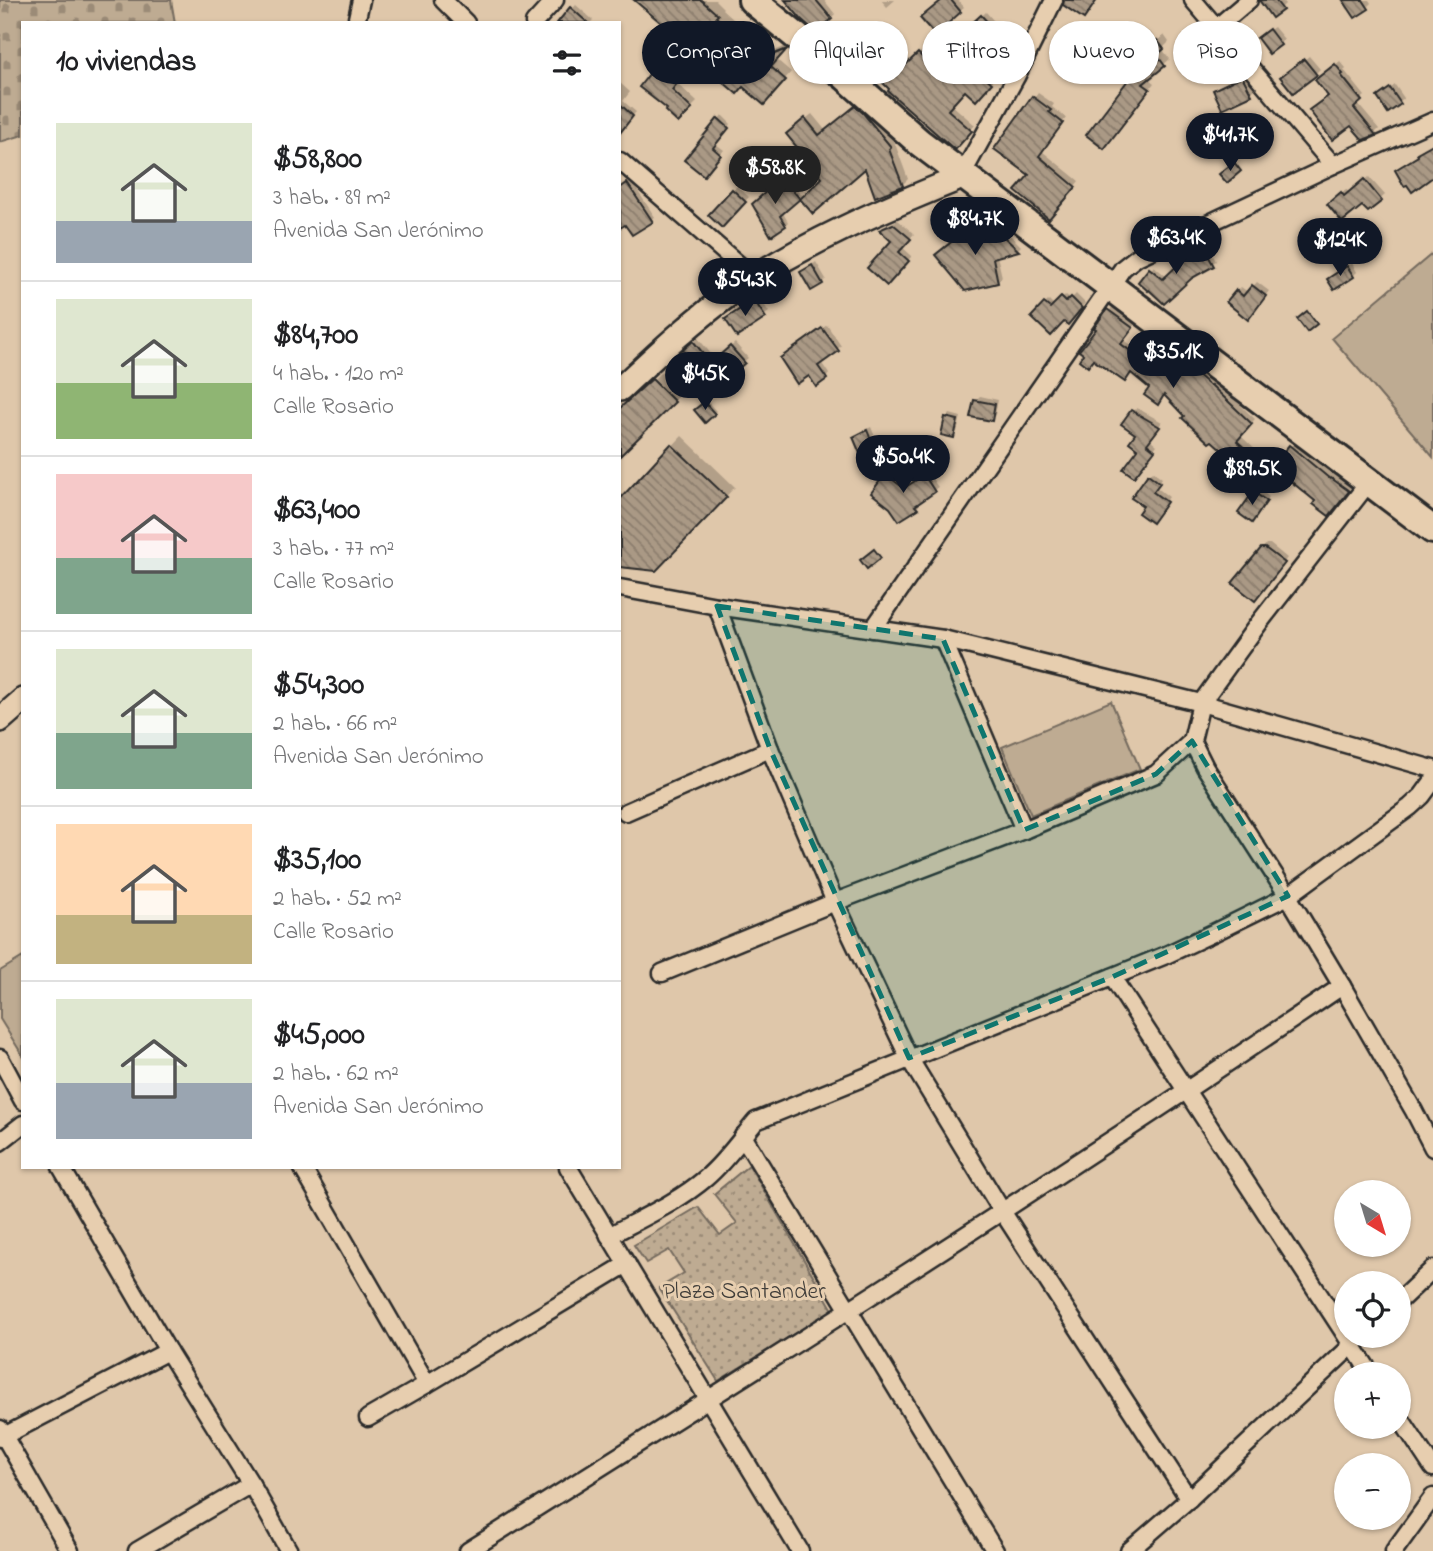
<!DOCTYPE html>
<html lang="es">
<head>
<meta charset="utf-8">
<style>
	body { margin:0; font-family:"Indie Flower",sans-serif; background:#f6f6f6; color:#202124; height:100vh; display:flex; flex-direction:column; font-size:26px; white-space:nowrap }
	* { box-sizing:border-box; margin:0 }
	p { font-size:23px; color:#757577 }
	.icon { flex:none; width:38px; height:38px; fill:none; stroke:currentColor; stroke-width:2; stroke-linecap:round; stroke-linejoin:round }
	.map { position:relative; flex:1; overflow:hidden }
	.sheet { position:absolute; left:21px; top:21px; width:600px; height:1148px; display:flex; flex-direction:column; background:#fff; border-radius:0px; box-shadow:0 2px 5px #0004 }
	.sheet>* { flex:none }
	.top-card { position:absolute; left:642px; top:21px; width:665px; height:63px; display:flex; gap:14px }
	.needle { width:46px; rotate:142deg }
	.tools { position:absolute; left:1334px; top:1180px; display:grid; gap:14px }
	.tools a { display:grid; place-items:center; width:77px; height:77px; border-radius:50%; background:#fff; box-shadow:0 2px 5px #0004; font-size:35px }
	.price { position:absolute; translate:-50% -60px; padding:0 16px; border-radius:24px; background:#111827; color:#fff; font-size:23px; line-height:46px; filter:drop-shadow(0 2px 4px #0008) }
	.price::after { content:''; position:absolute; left:50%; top:42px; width:21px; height:16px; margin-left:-10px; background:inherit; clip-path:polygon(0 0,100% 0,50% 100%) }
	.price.on { background:#222; color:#fff }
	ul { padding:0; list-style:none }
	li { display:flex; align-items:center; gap:21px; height:175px; padding:0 35px }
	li+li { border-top:2px solid #e0e0e0 }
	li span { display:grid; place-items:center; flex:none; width:196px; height:140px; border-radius:0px; color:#555 }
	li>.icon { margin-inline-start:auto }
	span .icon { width:84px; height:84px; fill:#fffc; stroke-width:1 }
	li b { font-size:30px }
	h2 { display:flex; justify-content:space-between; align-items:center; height:84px; padding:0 35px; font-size:30px }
	.tag { padding:0 24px; border-radius:32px; background:#fff; box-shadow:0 2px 5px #0004; font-size:24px; line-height:63px }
	.tag.on { background:#111827; color:#fff }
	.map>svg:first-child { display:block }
	.cemetery { fill:url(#cemetery-stones); stroke:#746b5e; stroke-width:2 }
	.park { fill:url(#park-dots); stroke:#746b5e; stroke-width:2 }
	.garden { fill:#beab92; stroke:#746b5e; stroke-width:2 }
	.shadow { fill:#0003 }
	.building { fill:url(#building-back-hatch); stroke:#2b2b2b; stroke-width:2 }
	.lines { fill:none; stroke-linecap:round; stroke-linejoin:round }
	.street-casing { stroke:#2b2b2b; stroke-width:21 }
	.secondary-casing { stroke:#2b2b2b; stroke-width:28 }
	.primary-casing { stroke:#2b2b2b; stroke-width:32 }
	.street { stroke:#e7ceaf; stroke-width:16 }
	.secondary { stroke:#e7ceaf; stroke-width:23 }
	.primary { stroke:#e7ceaf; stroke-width:26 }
	.marked { fill:#0f766e; fill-opacity:0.2; stroke:#0f766e; stroke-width:5; stroke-dasharray:14 9; stroke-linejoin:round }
	.labels { text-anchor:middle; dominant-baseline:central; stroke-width:6; stroke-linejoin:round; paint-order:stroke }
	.park-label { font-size:24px; fill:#413e3a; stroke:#e7ceaf }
</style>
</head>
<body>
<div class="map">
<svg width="1433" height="1551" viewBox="0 0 1433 1551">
	<defs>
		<pattern id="cemetery-stones" width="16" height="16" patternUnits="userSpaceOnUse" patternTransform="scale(1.75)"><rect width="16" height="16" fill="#beab92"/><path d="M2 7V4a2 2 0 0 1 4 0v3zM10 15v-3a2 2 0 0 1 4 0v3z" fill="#9b8b77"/></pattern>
		<pattern id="park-dots" width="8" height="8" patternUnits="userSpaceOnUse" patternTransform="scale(1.75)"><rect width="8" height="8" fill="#beab92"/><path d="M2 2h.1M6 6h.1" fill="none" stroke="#9b8b77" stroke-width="1.8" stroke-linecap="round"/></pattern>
		<pattern id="building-back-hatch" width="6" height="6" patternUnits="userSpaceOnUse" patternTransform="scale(1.75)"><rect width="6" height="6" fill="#aa9985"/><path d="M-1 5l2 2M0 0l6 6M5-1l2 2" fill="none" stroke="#8b7d6d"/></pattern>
	</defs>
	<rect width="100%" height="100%" fill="#dfc7aa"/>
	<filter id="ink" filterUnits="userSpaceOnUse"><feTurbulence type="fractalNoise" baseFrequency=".0143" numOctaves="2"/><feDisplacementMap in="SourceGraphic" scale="14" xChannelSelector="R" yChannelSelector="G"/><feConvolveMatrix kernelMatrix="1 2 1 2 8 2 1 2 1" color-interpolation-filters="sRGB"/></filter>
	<g filter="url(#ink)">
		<polygon class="cemetery" points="0,0 171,0 175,23 23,23 23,135 0,142"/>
		<polygon class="park" points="749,1165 833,1310 718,1381 659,1288 684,1273 669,1250 646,1263 634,1245 698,1207 720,1235 737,1223 714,1194"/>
		<g class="garden">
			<polygon points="1433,253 1433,457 1332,338"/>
			<polygon points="1111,701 1140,769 1031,815 1002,747"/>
			<polygon points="23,957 23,1056 0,1019 0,971"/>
		</g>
		<g class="shadow">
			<polygon points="636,0 715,0 723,8 722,9 770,53 788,45 776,59 791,72 771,95 722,72 709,50 679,22"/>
			<polygon points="785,0 824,0 835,14 831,18 802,18"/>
			<polygon points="881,0 895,0 887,7"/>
			<polygon points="943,0 958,0 964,7 935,32"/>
			<polygon points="1263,0 1282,0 1285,4 1281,8"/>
			<polygon points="1341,0 1369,0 1371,3 1367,7 1350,8 1348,10"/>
			<polygon points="576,5 593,20 590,23 565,23 562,20"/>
			<polygon points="986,12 1014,44 1002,56 973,24"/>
			<polygon points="878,24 891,37 868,58 856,45"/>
			<polygon points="1274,27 1284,39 1280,43 1264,34"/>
			<polygon points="1149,32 1157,41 1164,35 1169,42 1162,49 1170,59 1148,78 1154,83 1110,141 1143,63 1137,42"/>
			<polygon points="675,45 695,60 677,83 697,102 678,121 667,111 669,51"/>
			<polygon points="961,48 995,78 976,98 965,89 951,104 975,125 955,147 880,78 893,64 901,72 923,50 942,69"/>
			<polygon points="1309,56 1320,69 1316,73 1287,74"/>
			<polygon points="1340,61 1346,68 1344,70 1365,96 1357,103 1379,129 1375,133 1363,138 1330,95 1322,76"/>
			<polygon points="1247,73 1255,89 1251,93 1215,90 1219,86"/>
			<polygon points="620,83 630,92 623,101 636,112 620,130"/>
			<polygon points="1395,85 1404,98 1389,110 1384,93"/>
			<polygon points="1038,93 1054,104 1052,107 1066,118 1042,151 1079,181 1054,212 1031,174 996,149"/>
			<polygon points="862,101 896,140 894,141 908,179 902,185 866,166 813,211 800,196 782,211 788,222 785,225 754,204 786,176 804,197 824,178 794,128 812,114 826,131"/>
			<polygon points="722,115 731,124 716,144 724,150 707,170 719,119"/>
			<polygon points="1369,177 1385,195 1368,210 1363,203 1333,200 1346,189 1349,193"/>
			<polygon points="631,181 655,217 633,233 625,222 620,226 620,188"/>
			<polygon points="737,186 749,197 722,226 710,215"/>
			<polygon points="984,217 999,235 1006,231 1021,246 1018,249 997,255 1002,277 998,281 941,251"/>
			<polygon points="898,220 914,234 902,247 912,256 887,283 893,241 881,230 885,226"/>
			<polygon points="1208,246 1216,261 1191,276 1140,282 1154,266 1167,277 1189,256"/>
			<polygon points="816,262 826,279 822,283 802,272"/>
			<polygon points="1352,263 1357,272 1353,276 1329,279"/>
			<polygon points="1257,282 1269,291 1252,313 1237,291 1241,287 1248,292"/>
			<polygon points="1076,294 1085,303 1068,323 1064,320 1033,316 1049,300 1055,306 1066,295 1071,299"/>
			<polygon points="759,297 769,312 737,335 727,319"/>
			<polygon points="1113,306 1136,323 1124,340 1154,360 1167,345 1191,364 1192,363 1216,383 1216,382 1255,419 1240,435 1264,458 1245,478 1237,462 1186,416 1165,394 1151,388 1097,327"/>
			<polygon points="827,325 841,346 821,362 829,374 826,378 809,374 786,354"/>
			<polygon points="698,338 716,360 735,343 748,358 729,375 701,370 685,350"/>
			<polygon points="662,371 683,392 620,454 620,411"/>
			<polygon points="980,396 998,400 995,415 991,419 975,401"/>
			<polygon points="707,401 716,411 705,421 697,411"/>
			<polygon points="1137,408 1162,422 1150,439 1157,445 1137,471 1141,449 1133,412"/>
			<polygon points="950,414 961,417 957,432 953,436 947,418"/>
			<polygon points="871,427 878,444 874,448 855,437 859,433"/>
			<polygon points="682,436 735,487 656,569 620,565 620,501"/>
			<polygon points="1296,441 1337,475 1338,474 1353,484 1335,508 1317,501 1290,447"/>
			<polygon points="1153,471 1162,478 1156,487 1169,497 1156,516 1145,506 1149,475"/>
			<polygon points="890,472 909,486 928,473 938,487 919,501 920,504 917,508 899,519 892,507 873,493"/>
			<polygon points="1259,489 1269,497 1256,516 1255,493"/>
			<polygon points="1266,544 1270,544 1287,558 1259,595 1262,549"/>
		</g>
		<g class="building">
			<polygon points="634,0 701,0 718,15 716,17 762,59 787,49 771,67 786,80 764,105 743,87 737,94 716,76 720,72 702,55 706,50 678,24 672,32"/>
			<polygon points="785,0 816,0 832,19 816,32 801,19"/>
			<polygon points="942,0 951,0 961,12 935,35 920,18"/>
			<polygon points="1064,0 1097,0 1084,19 1063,5"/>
			<polygon points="1259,0 1275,0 1283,10 1272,18"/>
			<polygon points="1343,0 1363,0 1369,9 1355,18"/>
			<polygon points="570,7 588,23 557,23"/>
			<polygon points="981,15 1012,49 1001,58 971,24"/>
			<polygon points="873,26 888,42 868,61 853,45"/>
			<polygon points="1269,29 1281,45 1269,54 1257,38"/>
			<polygon points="1142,37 1150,46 1157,40 1164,49 1157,55 1165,66 1143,84 1150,89 1104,149 1086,135 1141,63 1129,48"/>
			<polygon points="668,50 690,67 672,90 692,109 678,123 665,111 667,109 639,87"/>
			<polygon points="956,51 992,83 976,101 965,91 948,110 972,131 955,150 888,91 889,89 878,78 888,68 895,75 918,53 937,73"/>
			<polygon points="1304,59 1317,75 1293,93 1280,77"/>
			<polygon points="1335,64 1343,74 1341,75 1362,101 1354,108 1376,135 1363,140 1351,126 1332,140 1309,110 1328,96 1315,80"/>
			<polygon points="1242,76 1252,95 1222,109 1213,90"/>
			<polygon points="1390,88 1401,104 1388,113 1377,97"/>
			<polygon points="1032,96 1051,110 1049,112 1063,123 1039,156 1076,187 1049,219 1015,191 1029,175 994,149"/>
			<polygon points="620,104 633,116 620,133"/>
			<polygon points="855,106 863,113 891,147 889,149 903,186 875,197 865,169 813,214 800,199 822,178 786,134 805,118 819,135"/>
			<polygon points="718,118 729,128 713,148 721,155 704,176 684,160"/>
			<polygon points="1433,144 1433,177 1412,192 1407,185 1404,186 1395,170 1418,156 1417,153"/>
			<polygon points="1234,162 1241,171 1227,183 1219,174"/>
			<polygon points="782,178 800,199 780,216 786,226 771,236 752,204"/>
			<polygon points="1364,179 1382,201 1368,212 1362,206 1342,222 1327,204 1341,192 1344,196"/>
			<polygon points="627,183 653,222 632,235 625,225 620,228 620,188"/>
			<polygon points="732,189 746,202 722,228 708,215"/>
			<polygon points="979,220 994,238 1001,234 1019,251 993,258 998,283 965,291 935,255"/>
			<polygon points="893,224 911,239 899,252 909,261 887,286 867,268 891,241 879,230"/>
			<polygon points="1204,248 1214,266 1192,278 1164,304 1149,290 1148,291 1138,282 1149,268 1163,279 1184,259"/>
			<polygon points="812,265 823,284 811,291 800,272"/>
			<polygon points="1347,266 1354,277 1334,290 1327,279"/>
			<polygon points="1252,285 1266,296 1248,320 1226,302 1236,290 1243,296"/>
			<polygon points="1061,297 1066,302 1071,297 1082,308 1068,325 1064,322 1051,336 1031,317 1044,303 1050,308"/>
			<polygon points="754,300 766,318 737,337 725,319"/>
			<polygon points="1107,309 1133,328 1121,344 1149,364 1161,348 1185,367 1187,366 1210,386 1211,385 1252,424 1237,441 1261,463 1245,480 1230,467 1235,462 1231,458 1212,441 1209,443 1182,418 1184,416 1164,395 1158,405 1144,395 1149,388 1131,373 1125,382 1093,360 1088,367 1079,360 1083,354 1079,351 1096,329 1094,328"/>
			<polygon points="1307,311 1317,324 1307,332 1297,319"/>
			<polygon points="822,328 839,351 818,366 827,379 816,387 809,376 797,384 780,358"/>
			<polygon points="693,341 711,363 730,346 745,363 730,376 709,389 697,372 699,370 683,350"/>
			<polygon points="652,379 675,402 620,456 620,408"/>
			<polygon points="974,400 995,404 992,421 970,417"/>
			<polygon points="704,402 715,414 705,423 694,410"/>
			<polygon points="1131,410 1160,427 1147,444 1155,450 1134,477 1123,469 1138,449 1129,442 1135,434 1121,424"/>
			<polygon points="945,417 958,420 954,438 941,435"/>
			<polygon points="867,430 875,450 861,456 853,437"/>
			<polygon points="671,444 727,497 656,571 620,567 620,499"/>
			<polygon points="1289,445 1330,479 1331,478 1349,491 1329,516 1313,504 1315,501 1272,466"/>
			<polygon points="885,474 904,488 924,475 935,492 915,506 918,509 899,521 890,508 871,493"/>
			<polygon points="1148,474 1160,483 1153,492 1167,502 1152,523 1138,513 1143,506 1131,498"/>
			<polygon points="1253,492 1267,501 1252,523 1238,513"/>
			<polygon points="1261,548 1265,548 1285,563 1255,601 1232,583"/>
			<polygon points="874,549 881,558 867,569 860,560"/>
		</g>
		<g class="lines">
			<g class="street-casing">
				<g id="street">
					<polyline points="443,0 466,23"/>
					<polyline points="1193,0 1333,165"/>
					<polyline points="356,23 361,0"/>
					<polyline points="534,23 555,0"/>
					<polyline points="1216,28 1249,0"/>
					<polyline points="620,161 754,278"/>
					<polyline points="962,175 1016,77 1054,0"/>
					<polyline points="1369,482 1259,623 1201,703 1192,741 1205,767 1288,896 1342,986 1414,1111 1433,1148"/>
					<polyline points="620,588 717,606 943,639 1201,703 1433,769"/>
					<polyline points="717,606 770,749 835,902 909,1058 1002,1211 1189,1499"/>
					<polyline points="873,629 1123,268 1137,257 1333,165 1433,121"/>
					<polyline points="943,639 1024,830"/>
					<polyline points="626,812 770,749"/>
					<polyline points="662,973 835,902 1024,830 1156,774 1192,741"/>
					<polyline points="1112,977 1371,1374"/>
					<polyline points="0,1058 23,1101"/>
					<polyline points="743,1136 995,1551"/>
					<polyline points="0,1142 23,1124"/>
					<polyline points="61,1167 168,1351 251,1484 289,1551"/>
					<polyline points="568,1167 800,1551"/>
					<polyline points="303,1169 427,1384"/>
					<path d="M609 1236C642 1218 678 1202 706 1178 726 1161 740 1140 756 1121L1166 955 1213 933 1288 896 1410 807 1422 796 1433 781"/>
					<polyline points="1398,1302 1433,1269"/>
					<polyline points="1398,1415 1433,1468"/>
					<polyline points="368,1418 427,1384 627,1264"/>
					<polyline points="0,1429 70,1551"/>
					<polyline points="0,1438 168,1351"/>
					<polyline points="137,1551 251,1484"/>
					<path d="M468 1551C762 1366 1055 1181 1342 986"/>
					<polyline points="1129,1551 1189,1499 1363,1335"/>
					<polyline points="1394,1551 1433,1497"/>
				</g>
			</g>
			<g class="secondary-casing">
				<g id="secondary">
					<path d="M620 389C657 354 696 318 738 288 802 244 883 209 955 180L962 175"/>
					<polyline points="0,720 23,700"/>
				</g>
			</g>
			<g class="primary-casing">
				<polyline id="primary" points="752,0 846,77 919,142 1433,530"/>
			</g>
			<use href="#street" class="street"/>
			<use href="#secondary" class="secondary"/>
			<use href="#primary" class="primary"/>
		</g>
	</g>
	<path class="marked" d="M717 606 943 639 1024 830 1156 774 1192 741 1288 896 1112 977 909 1058 770 749Z"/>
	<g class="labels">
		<g class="park-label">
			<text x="744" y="1292">Plaza Santander</text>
		</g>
	</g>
</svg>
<div class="tools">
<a><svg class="needle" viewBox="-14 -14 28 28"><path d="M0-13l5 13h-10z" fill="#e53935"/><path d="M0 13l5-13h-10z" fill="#757577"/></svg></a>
<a><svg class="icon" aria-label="locate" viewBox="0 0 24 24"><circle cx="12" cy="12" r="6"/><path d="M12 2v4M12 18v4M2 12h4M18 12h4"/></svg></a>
<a>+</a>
<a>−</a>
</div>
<b class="price" style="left:1230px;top:173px">$41.7K</b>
<b class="price on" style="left:775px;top:206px">$58.8K</b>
<b class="price" style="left:975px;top:257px">$84.7K</b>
<b class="price" style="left:1176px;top:276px">$63.4K</b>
<b class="price" style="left:1340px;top:278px">$124K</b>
<b class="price" style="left:745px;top:318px">$54.3K</b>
<b class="price" style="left:1173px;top:390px">$35.1K</b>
<b class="price" style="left:705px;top:412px">$45K</b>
<b class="price" style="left:903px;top:495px">$50.4K</b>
<b class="price" style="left:1252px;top:507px">$89.5K</b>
<div class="top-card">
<a class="tag on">Comprar</a>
<a class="tag">Alquilar</a>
<a class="tag">Filtros</a>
<a class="tag">Nuevo</a>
<a class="tag">Piso</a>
</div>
<section class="sheet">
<h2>10 viviendas<svg class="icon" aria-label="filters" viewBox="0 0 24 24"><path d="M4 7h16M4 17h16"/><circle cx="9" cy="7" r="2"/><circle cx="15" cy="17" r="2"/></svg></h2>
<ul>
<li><span style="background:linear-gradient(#dfe7d0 70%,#9aa5b1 0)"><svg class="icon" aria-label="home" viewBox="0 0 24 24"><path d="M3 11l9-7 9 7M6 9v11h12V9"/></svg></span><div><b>$58,800</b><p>3 hab. · 89 m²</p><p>Avenida San Jerónimo</p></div></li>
<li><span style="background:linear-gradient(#dfe7d0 60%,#8fb573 0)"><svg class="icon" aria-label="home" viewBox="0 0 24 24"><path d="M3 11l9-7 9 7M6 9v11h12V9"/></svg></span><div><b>$84,700</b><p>4 hab. · 120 m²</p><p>Calle Rosario</p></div></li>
<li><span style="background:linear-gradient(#f6c9c9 60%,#7fa58c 0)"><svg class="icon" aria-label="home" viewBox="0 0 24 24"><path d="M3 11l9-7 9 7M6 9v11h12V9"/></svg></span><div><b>$63,400</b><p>3 hab. · 77 m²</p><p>Calle Rosario</p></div></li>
<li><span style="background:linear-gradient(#dfe7d0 60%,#7fa58c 0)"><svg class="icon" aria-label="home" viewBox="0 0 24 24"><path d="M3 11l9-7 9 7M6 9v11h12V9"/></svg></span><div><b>$54,300</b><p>2 hab. · 66 m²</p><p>Avenida San Jerónimo</p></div></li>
<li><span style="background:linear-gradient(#ffd9b3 65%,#c2b280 0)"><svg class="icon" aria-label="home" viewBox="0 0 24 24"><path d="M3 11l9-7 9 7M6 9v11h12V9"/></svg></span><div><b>$35,100</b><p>2 hab. · 52 m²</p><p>Calle Rosario</p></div></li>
<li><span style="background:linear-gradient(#dfe7d0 60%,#9aa5b1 0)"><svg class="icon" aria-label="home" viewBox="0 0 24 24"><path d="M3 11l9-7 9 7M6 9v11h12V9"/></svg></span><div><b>$45,000</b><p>2 hab. · 62 m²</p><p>Avenida San Jerónimo</p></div></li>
</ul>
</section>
</div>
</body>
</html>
